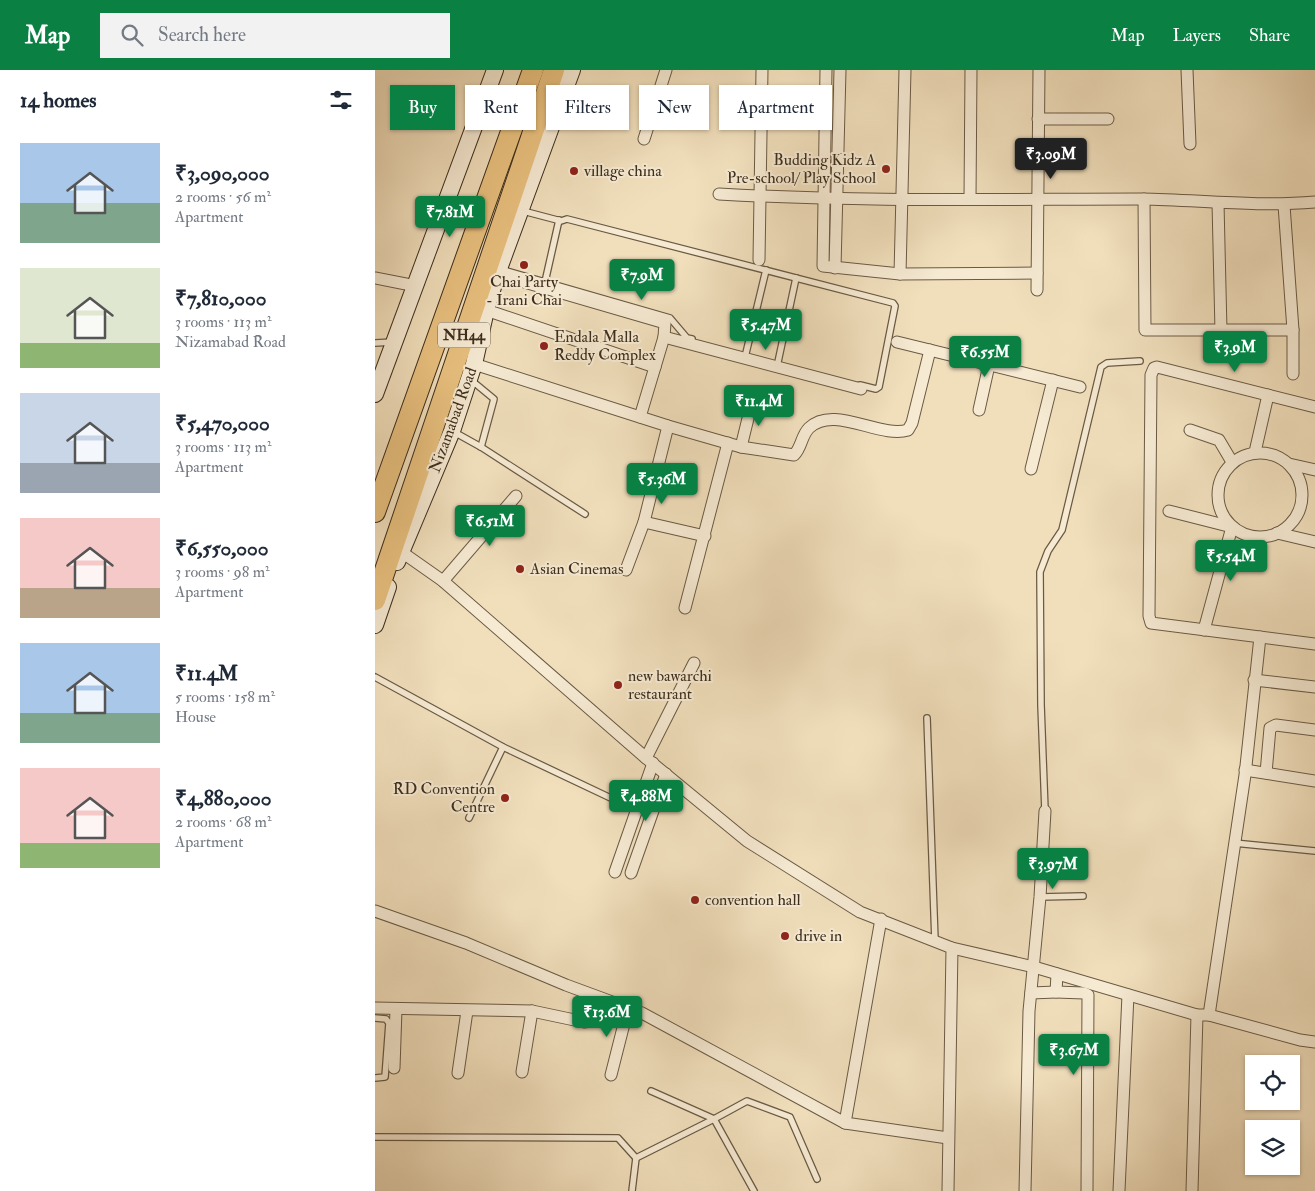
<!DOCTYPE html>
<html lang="en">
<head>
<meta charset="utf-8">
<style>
	body { margin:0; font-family:"IM FELL Double Pica",serif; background:#f2f2f3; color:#1f2937; height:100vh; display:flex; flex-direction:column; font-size:19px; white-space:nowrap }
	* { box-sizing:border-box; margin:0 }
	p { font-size:16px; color:#747a83 }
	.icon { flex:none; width:28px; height:28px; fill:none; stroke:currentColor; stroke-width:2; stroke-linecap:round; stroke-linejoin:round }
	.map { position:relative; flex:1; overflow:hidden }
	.sheet { display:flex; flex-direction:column; background:#fff; width:375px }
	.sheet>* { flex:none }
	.hud { position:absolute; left:15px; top:15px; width:475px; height:45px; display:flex; gap:10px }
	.fabs { position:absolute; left:870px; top:985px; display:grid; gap:10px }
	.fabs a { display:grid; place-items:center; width:55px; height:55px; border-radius:0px; background:#fff; box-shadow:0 1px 4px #0004; font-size:25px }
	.price { position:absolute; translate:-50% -42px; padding:0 11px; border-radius:5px; background:#0b8043; color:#fff; font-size:16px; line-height:32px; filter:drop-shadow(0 1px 2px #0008) }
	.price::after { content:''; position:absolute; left:50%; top:30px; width:15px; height:11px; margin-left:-8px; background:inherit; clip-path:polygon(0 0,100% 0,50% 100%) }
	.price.on { background:#222; color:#fff }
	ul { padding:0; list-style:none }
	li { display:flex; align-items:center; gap:15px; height:125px; padding:0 20px }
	li span { display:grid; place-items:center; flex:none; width:140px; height:100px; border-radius:0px; color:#555 }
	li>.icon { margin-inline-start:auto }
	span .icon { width:60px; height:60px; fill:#fffc; stroke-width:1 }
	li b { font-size:21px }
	h2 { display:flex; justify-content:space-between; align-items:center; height:60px; padding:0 20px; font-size:21px }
	.tag { padding:0 18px; border-radius:0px; background:#fff; box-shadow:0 1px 4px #0004; font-size:18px; line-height:45px }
	.tag.on { background:#0b8043; color:#fff }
	header { display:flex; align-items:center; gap:30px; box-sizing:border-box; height:70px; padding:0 25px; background:#0b8043; color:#fff }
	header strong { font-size:24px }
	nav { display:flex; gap:28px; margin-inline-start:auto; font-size:18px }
	.search { width:350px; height:45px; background:#f2f2f3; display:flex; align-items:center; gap:12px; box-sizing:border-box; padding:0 18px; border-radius:0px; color:#747a83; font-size:19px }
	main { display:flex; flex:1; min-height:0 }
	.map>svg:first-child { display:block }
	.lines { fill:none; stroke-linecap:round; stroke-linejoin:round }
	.service-casing { stroke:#6a5a44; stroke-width:8 }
	.minor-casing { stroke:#6a5a44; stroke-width:13 }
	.secondary-casing { stroke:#3d2e1c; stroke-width:18 }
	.trunk-casing { stroke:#3d2e1c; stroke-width:22 }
	.service { stroke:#f6ead3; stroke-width:5.5 }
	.minor { stroke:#f6ead3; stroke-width:11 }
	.secondary { stroke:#f6ead3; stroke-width:16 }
	.trunk { stroke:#e8c07e; stroke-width:20 }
	.poi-dot { fill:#8f2418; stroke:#f6ead3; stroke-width:2 }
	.labels { text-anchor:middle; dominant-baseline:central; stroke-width:4; stroke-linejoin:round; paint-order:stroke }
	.shield { fill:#f6ead3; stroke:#746653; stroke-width:1 }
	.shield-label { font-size:15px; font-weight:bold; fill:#3d2e1c }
	.poi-label { font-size:16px; fill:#3d2e1c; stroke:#f6ead3; text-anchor:start }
	.street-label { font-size:16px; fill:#3d2e1c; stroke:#f6ead3 }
</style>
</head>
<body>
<header>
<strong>Map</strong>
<div class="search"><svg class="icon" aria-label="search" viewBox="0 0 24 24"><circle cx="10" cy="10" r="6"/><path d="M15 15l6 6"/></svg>Search here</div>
<nav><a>Map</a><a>Layers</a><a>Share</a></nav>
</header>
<main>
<section class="sheet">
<h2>14 homes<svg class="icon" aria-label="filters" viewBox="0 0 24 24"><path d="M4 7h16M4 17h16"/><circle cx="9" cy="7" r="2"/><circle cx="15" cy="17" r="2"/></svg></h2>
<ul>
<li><span style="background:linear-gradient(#a9c7e8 60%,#7fa58c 0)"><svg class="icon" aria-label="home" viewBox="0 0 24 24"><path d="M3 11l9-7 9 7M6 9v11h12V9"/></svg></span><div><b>₹3,090,000</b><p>2 rooms · 56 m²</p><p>Apartment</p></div></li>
<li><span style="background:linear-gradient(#dfe7d0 75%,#8fb573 0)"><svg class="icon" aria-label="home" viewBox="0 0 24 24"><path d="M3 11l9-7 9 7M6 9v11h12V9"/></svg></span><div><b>₹7,810,000</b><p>3 rooms · 113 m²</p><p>Nizamabad Road</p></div></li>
<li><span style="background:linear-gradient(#c9d6e8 70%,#9aa5b1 0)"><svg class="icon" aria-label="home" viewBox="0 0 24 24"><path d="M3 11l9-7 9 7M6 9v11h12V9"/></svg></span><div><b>₹5,470,000</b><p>3 rooms · 113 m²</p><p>Apartment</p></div></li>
<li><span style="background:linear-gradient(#f6c9c9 70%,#b9a48a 0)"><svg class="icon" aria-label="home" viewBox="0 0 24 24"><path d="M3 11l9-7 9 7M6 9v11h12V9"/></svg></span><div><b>₹6,550,000</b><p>3 rooms · 98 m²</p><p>Apartment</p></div></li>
<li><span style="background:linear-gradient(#a9c7e8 70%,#7fa58c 0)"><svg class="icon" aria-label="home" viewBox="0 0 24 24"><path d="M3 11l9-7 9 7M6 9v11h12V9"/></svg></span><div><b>₹11.4M</b><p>5 rooms · 158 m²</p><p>House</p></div></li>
<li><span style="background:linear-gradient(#f6c9c9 75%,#8fb573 0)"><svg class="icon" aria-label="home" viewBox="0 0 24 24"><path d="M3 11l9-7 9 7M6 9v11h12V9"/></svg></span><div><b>₹4,880,000</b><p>2 rooms · 68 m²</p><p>Apartment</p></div></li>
</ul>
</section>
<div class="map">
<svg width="940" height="1121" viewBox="0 0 940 1121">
	<rect width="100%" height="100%" fill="#f1dfbc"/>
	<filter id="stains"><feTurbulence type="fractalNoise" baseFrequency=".004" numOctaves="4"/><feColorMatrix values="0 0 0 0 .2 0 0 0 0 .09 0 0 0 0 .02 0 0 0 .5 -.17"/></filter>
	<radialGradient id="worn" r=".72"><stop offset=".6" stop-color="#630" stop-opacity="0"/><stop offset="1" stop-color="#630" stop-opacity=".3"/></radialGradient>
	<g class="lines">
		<g class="service-casing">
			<g id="service">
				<polyline points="148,141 186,151 192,149 518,233 520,236 504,317 501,319 485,315"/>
				<polyline points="125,199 295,248 312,268 317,269"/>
				<polyline points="170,212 184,150"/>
				<polyline points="0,273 18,272"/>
				<polyline points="371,283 391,200"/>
				<polyline points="403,292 421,208"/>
				<polyline points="96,310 119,329 106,377"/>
				<polyline points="79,362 106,377 210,444"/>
				<polyline points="0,607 128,677 261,740"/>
				<polyline points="552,648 560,871"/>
				<polyline points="670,741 666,635 665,502 673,481 687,460 726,297 732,293 765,291"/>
				<polyline points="94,748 128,677"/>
				<polyline points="859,773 940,781"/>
				<polyline points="665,827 708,826"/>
				<polyline points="0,948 11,949 14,953 10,1007 0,1008"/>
				<polyline points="276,1021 339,1049"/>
				<polyline points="0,1067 243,1068 261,1088 339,1049"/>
				<polyline points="257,1121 261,1088"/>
				<polyline points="379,1121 339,1049 372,1031 415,1047 442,1109"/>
			</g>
		</g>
		<g class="minor-casing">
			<g id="minor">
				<polyline points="451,0 448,196 525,204 662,203"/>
				<polyline points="812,0 815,74"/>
				<polyline points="663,49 733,49"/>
				<polyline points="269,69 291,0"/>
				<path d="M344 124C485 132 626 129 767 129 825 130 882 137 940 132"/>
				<polyline points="595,129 596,0"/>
				<polyline points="769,129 770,260 918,260"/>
				<polyline points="843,133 846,261"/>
				<polyline points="909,135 918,260 918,304"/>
				<polyline points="384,190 387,0"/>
				<polyline points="460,198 465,0"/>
				<polyline points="122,204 290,253 289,267 265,347"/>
				<polyline points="525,204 530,0"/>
				<polyline points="0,208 41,216"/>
				<polyline points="662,220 664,0"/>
				<polyline points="111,240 280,297"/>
				<polyline points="289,267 486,319"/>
				<polyline points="522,272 705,317"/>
				<path d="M99 294 293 356 366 377 419 385C427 377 426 366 434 358 459 334 505 369 533 360L537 353 555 280"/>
				<polyline points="940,337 782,297 779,298 776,305 774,546 776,553 940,574"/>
				<polyline points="604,340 614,295"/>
				<polyline points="815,360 844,370 857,392"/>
				<polyline points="366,377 377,332"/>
				<polyline points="880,382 893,325"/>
				<circle cx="885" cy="425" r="42"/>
				<polyline points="914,394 940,400"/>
				<polyline points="656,399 678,310"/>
				<polyline points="794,441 857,457 829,560"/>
				<polyline points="269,452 330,466"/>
				<polyline points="902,463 940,472"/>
				<polyline points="21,478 68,511 271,688 372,771 485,842 577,878 659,897 822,945 834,945 925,970 940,972"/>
				<polyline points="251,500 269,452 293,356"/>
				<polyline points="68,511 141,426"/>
				<polyline points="310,538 353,373"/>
				<polyline points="879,610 940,617"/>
				<polyline points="271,688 319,593"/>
				<polyline points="870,700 940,711"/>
				<polyline points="891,703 895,658 901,655 940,660"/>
				<polyline points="240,802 278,693"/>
				<polyline points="256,803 291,704"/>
				<polyline points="0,841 91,873 191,915 267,943 470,1053"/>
				<polyline points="506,849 470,1053 573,1068"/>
				<polyline points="682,904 681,922 709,923 713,925 712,1121"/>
				<polyline points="656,923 681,922"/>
				<polyline points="0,938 157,941 209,952 223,950 253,938"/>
				<polyline points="834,945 870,705 885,567"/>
				<polyline points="19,998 21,939"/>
				<polyline points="147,1002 157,941"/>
				<polyline points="83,1003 92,941"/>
				<polyline points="236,1005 253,938"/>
				<polyline points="573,1121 577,878"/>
				<polyline points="650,1121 654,941 665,827 670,741"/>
				<polyline points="744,1121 753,925"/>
				<polyline points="817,1121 822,945"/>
			</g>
		</g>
		<g class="secondary-casing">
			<g id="secondary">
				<polyline points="0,324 120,0"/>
				<polyline points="22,492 77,361 99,294 111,240 122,204 197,0"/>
				<polyline points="0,555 13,517"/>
			</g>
		</g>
		<g class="trunk-casing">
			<g id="trunk">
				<polyline points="0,442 158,0"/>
				<polyline points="0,530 179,0"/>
			</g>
		</g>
		<use href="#service" class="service"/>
		<use href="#minor" class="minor"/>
		<use href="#secondary" class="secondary"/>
		<use href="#trunk" class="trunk"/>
	</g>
	<g class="poi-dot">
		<circle cx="511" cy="99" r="5"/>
		<circle cx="199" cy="101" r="5"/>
		<circle cx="149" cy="195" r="5"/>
		<circle cx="169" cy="276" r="5"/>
		<circle cx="145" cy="499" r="5"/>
		<circle cx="243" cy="615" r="5"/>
		<circle cx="130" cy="728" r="5"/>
		<circle cx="320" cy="830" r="5"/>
		<circle cx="410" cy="866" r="5"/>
	</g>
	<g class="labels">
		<rect class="shield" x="63" y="252.5" width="52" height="25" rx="4"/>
		<g class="shield-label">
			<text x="89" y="265">NH44</text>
		</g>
		<g class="poi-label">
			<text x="501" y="90" text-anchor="end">Budding Kidz A<tspan x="501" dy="18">Pre-school/ Play School</tspan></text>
			<text x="209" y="101">village china</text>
			<text x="149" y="212" text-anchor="middle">Chai Party<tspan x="149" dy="18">- Irani Chai</tspan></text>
			<text x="179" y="267">Endala Malla<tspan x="179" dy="18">Reddy Complex</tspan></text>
			<text x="155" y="499">Asian Cinemas</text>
			<text x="253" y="606">new bawarchi<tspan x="253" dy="18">restaurant</tspan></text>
			<text x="120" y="719" text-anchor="end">RD Convention<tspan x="120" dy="18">Centre</tspan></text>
			<text x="330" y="830">convention hall</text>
			<text x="420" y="866">drive in</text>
		</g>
		<g class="street-label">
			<text transform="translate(78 350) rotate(-70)">Nizamabad Road</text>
		</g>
	</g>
	<rect width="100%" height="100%" filter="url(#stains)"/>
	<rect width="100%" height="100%" fill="url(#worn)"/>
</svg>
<div class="fabs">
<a><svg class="icon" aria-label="locate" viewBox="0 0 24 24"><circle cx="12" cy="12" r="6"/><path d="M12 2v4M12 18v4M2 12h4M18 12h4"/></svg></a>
<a><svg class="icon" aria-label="layers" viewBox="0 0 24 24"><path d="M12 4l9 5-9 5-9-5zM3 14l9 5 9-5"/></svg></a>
</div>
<b class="price on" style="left:676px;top:110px">₹3.09M</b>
<b class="price" style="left:75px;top:168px">₹7.81M</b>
<b class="price" style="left:267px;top:231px">₹7.9M</b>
<b class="price" style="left:391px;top:281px">₹5.47M</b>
<b class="price" style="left:860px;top:303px">₹3.9M</b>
<b class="price" style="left:610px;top:308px">₹6.55M</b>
<b class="price" style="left:384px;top:357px">₹11.4M</b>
<b class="price" style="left:287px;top:435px">₹5.36M</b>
<b class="price" style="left:115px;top:477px">₹6.51M</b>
<b class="price" style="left:856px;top:512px">₹5.54M</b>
<b class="price" style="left:271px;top:752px">₹4.88M</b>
<b class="price" style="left:678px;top:820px">₹3.97M</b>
<b class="price" style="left:232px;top:968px">₹13.6M</b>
<b class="price" style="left:699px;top:1006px">₹3.67M</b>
<div class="hud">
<a class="tag on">Buy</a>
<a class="tag">Rent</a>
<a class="tag">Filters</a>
<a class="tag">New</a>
<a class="tag">Apartment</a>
</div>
</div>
</main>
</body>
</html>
